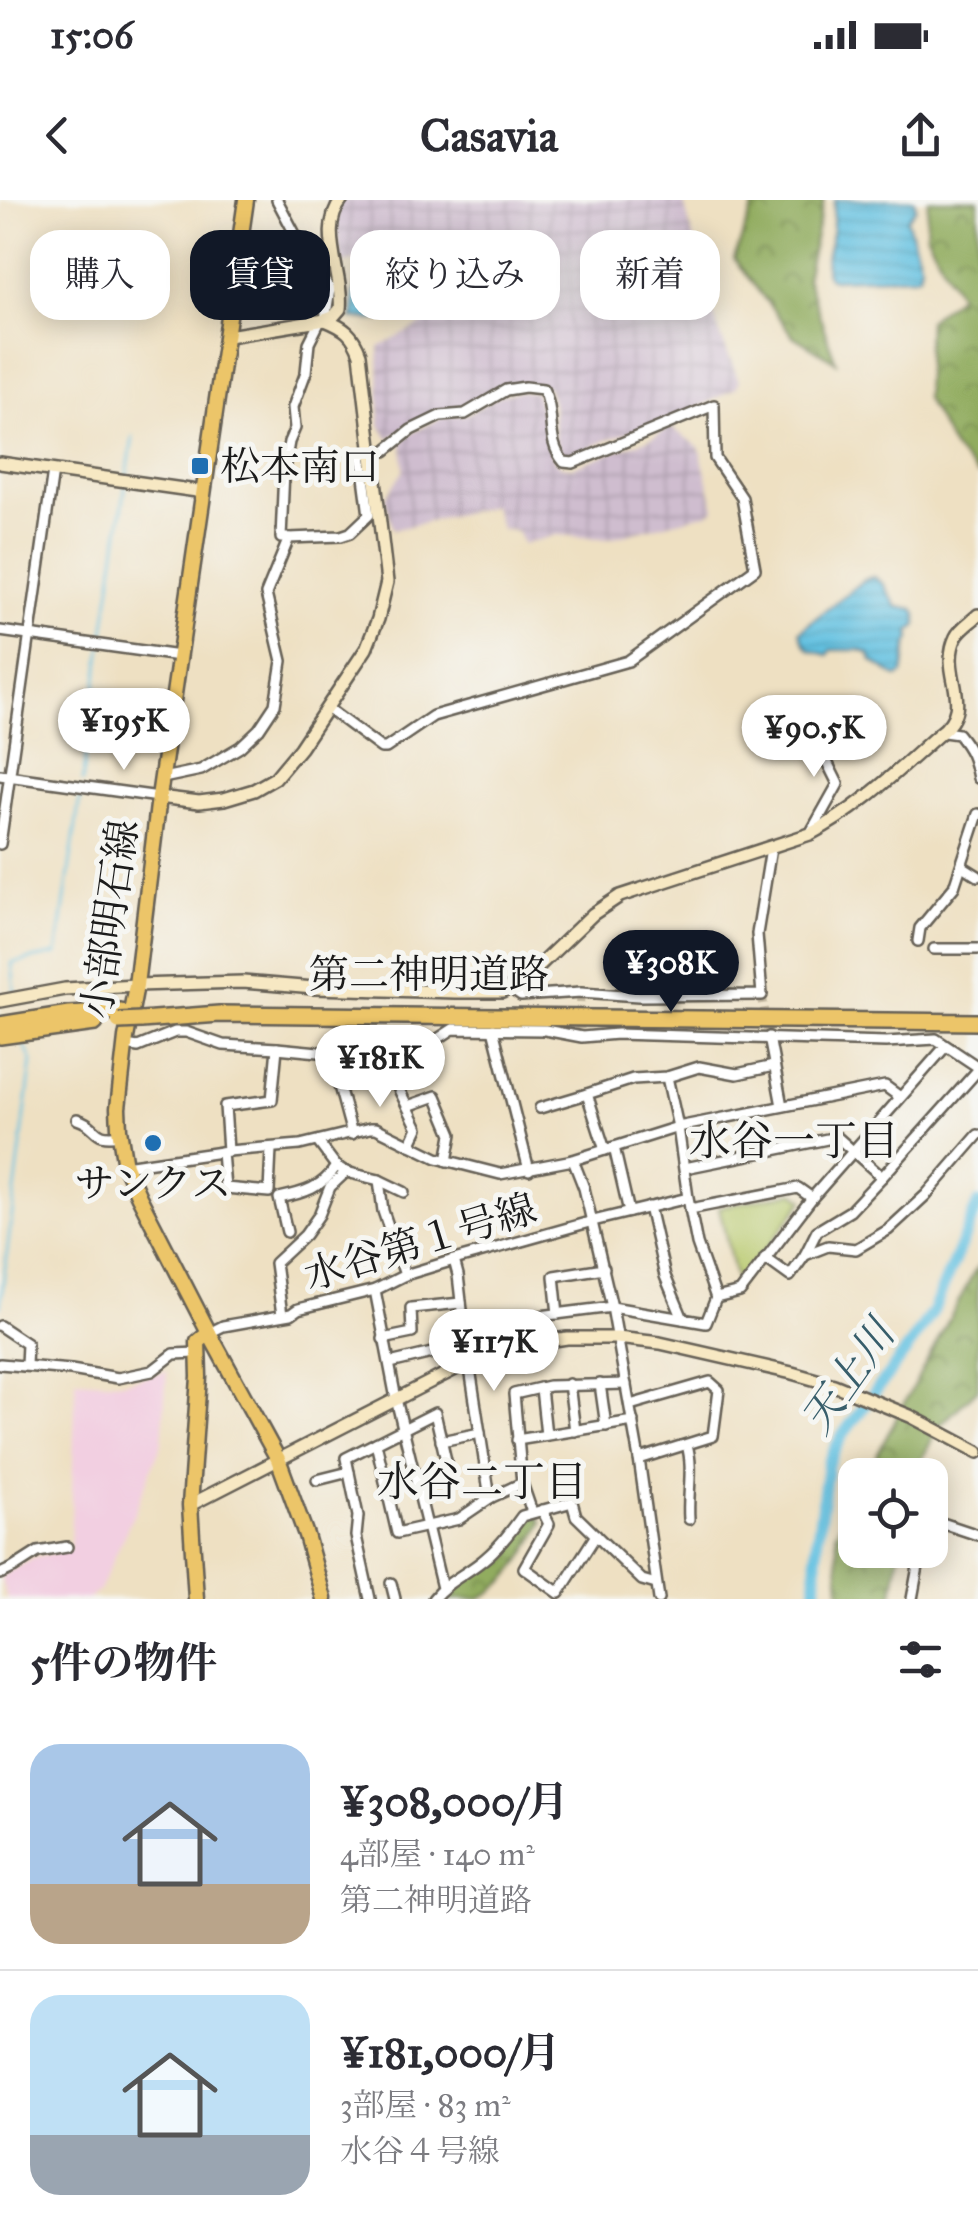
<!DOCTYPE html>
<html lang="ja">
<head>
<meta charset="utf-8">
<style>
	body { margin:0; font-family:"IM FELL Great Primer","Noto Serif JP",serif; background:#f7f7f7; color:#2b2b33; height:100vh; display:flex; flex-direction:column; font-size:38px; white-space:nowrap }
	* { box-sizing:border-box; margin:0 }
	p { font-size:32px; color:#7c7c81 }
	.icon { flex:none; width:55px; height:55px; fill:none; stroke:currentColor; stroke-width:2; stroke-linecap:round; stroke-linejoin:round }
	.map { position:relative; height:1399px; overflow:hidden }
	.side { display:flex; flex-direction:column; background:#fff; flex:1 }
	.side>* { flex:none }
	.banner { position:absolute; left:30px; top:30px; width:920px; height:90px; display:flex; gap:20px }
	.tools { position:absolute; left:838px; top:1258px; display:grid; gap:20px }
	.tools a { display:grid; place-items:center; width:110px; height:110px; border-radius:20px; background:#fff; box-shadow:0 5px 25px #0003; font-size:50px }
	.price { position:absolute; translate:-50% -85px; padding:0 22px; border-radius:35px; background:#fff; color:#222; font-size:32px; line-height:65px; filter:drop-shadow(0 2px 5px #0008) }
	.price::after { content:''; position:absolute; left:50%; top:60px; width:30px; height:22px; margin-left:-15px; background:inherit; clip-path:polygon(0 0,100% 0,50% 100%) }
	.price.selected { background:#111827; color:#fff }
	ul { padding:0; list-style:none }
	li { display:flex; align-items:center; gap:30px; height:250px; padding:0 30px }
	li+li { border-top:2px solid #e1e1e2 }
	li span { display:grid; place-items:center; flex:none; width:280px; height:200px; border-radius:30px; color:#555 }
	li>.icon { margin-inline-start:auto }
	span .icon { width:120px; height:120px; fill:#fffc; stroke-width:1 }
	li b { font-size:42px }
	h2 { display:flex; justify-content:space-between; align-items:center; height:120px; padding:0 30px; font-size:42px }
	.pill { padding:0 35px; border-radius:30px; background:#fff; box-shadow:0 5px 25px #0003; font-size:35px; line-height:90px }
	.pill.selected { background:#111827; color:#fff }
	.status { display:flex; justify-content:space-between; align-items:center; height:70px; padding:0 50px; background:#fff; direction:ltr }
	.status svg { height:28px; fill:currentColor }
	header { display:flex; justify-content:space-between; align-items:center; height:130px; padding:0 30px; background:#fff; font-size:45px; font-weight:700 }
	.map>svg:first-child { display:block }
	.built { fill:#f2cfe1 }
	.industrial { fill:url(#industrial-grid) }
	.green { fill:#b7c86a; stroke:#6a7243; stroke-width:2.5 }
	.forest { fill:url(#forest-crowns); stroke:#56643d; stroke-width:2.5 }
	.water { fill:url(#water-rules); stroke:#406e7e; stroke-width:2.5 }
	.lines { fill:none; stroke-linecap:round; stroke-linejoin:round }
	.stream { stroke:#63c1e1; stroke-width:2.5 }
	.river { stroke:#63c1e1; stroke-width:12 }
	.street-tunnel { stroke:#c4b9a1; stroke-width:9; stroke-dasharray:9 4.5; stroke-linecap:butt }
	.street-casing { stroke:#666156; stroke-width:14 }
	.secondary-casing { stroke:#666156; stroke-width:16 }
	.primary-casing { stroke:#666156; stroke-width:19 }
	.highway-casing { stroke:#666156; stroke-width:20 }
	.street { stroke:#fff; stroke-width:9 }
	.secondary { stroke:#f7e8c3; stroke-width:11 }
	.primary { stroke:#ecc569; stroke-width:14 }
	.highway { stroke:#ecc569; stroke-width:15 }
	.highway-bridge-casing { stroke:#666156; stroke-width:20; stroke-linecap:butt }
	.highway-bridge { stroke:#ecc569; stroke-width:15 }
	.poi-dot { fill:#1f6fb2; stroke:#f6f6f2; stroke-width:4 }
	.labels { text-anchor:middle; dominant-baseline:central; stroke-width:10; stroke-linejoin:round; paint-order:stroke }
	.poi-label { font-size:40px; fill:#1c1c1c; stroke:#f6f6f2; text-anchor:start }
	.street-label { font-size:40px; fill:#1c1c1c; stroke:#f6f6f2 }
	.neighbourhood-label { font-size:42px; fill:#1c1c1c; stroke:#f6f6f2 }
	.water-label { font-size:42px; font-style:italic; fill:#385e6b; stroke:#f6f6f2 }
</style>
</head>
<body>
<div class="status"><b>15:06</b><svg viewBox="0 0 49 12"><path d="M0 12V9h3v3zM5 12V6h3v6zM10 12V3h3v9zM15 12V0h3v12zM26 1h20v11H26zM47 4h2v5h-2z"/></svg></div>
<header><svg class="icon" aria-label="back" viewBox="0 0 24 24"><path d="M15 5l-7 7 7 7"/></svg>Casavia<svg class="icon" aria-label="share" viewBox="0 0 24 24"><path d="M12 15V3M7 8l5-5 5 5M5 13v7h14v-7"/></svg></header>
<div class="map">
<svg width="978" height="1399" viewBox="0 0 978 1399">
	<defs>
		<pattern id="industrial-grid" width="8" height="8" patternUnits="userSpaceOnUse" patternTransform="scale(2.5)"><rect width="8" height="8" fill="#cfbdcf"/><path d="M0 4h8M4 0v8" fill="none" stroke="#b1a2b1"/></pattern>
		<pattern id="forest-crowns" width="20" height="18" patternUnits="userSpaceOnUse" patternTransform="scale(2.5)"><rect width="20" height="18" fill="#91ac5e"/><path d="M2 6a3 3 0 1 1 6 0M12 15a3 3 0 1 1 6 0" fill="none" stroke="#768b4d"/></pattern>
		<pattern id="water-rules" width="6" height="5" patternUnits="userSpaceOnUse" patternTransform="scale(2.5)"><rect width="6" height="5" fill="#63c1e1"/><path d="M0 2.5h6" fill="none" stroke="#55a5c0"/></pattern>
	</defs>
	<rect width="100%" height="100%" fill="#f6f6f2"/>
	<filter id="ink" filterUnits="userSpaceOnUse"><feTurbulence type="fractalNoise" baseFrequency=".01" numOctaves="2"/><feDisplacementMap in="SourceGraphic" scale="20" xChannelSelector="R" yChannelSelector="G"/><feConvolveMatrix kernelMatrix="1 2 1 2 8 2 1 2 1" color-interpolation-filters="sRGB"/></filter>
	<filter id="wash" filterUnits="userSpaceOnUse"><feTurbulence type="fractalNoise" baseFrequency=".0048" numOctaves="4" result="noise"/><feDisplacementMap in="SourceGraphic" scale="40" xChannelSelector="R" yChannelSelector="G"/><feGaussianBlur stdDeviation="2.25" result="paint"/><feColorMatrix in="noise" values="0 0 0 0 0 0 0 0 0 0 0 0 0 0 0 0 0 1.4 0 .05"/><feComposite in="paint" operator="in"/></filter>
	<g filter="url(#wash)">
		<rect width="100%" height="100%" fill="#eee0c2"/>
		<polygon class="built" points="167,1171 162,1242 135,1311 99,1391 89,1399 7,1399 1,1376 35,1357 70,1350 76,1179 122,1182"/>
		<g class="industrial">
			<polygon points="325,0 683,0 718,129 739,181 736,188 684,215 609,239 563,260 555,238 553,204 548,187 511,183 495,188 465,209 438,212 388,239 380,225 379,147 429,121 433,103 430,91 423,72 407,58 386,56 341,63 336,24 337,12"/>
			<polygon points="518,191 535,192 554,260 562,266 573,267 651,238 671,227 699,247 715,308 709,313 607,339 557,335 523,344 517,331 501,329 493,306 393,330 385,298 404,270 402,242 410,234 443,217 467,214 499,196"/>
		</g>
		<polygon class="green" points="795,992 804,1000 737,1086 719,1007"/>
		<g class="forest">
			<polygon points="756,0 824,0 806,78 836,162 793,136 734,59"/>
			<polygon points="928,0 978,0 978,275 954,250 925,198 928,120 959,95 926,34"/>
			<polygon points="978,1065 978,1189 939,1226 914,1275 866,1275"/>
			<polygon points="855,1295 855,1350 900,1350 892,1399 846,1399 840,1390 836,1332"/>
			<path d="M539 1315 543 1323C528 1350 510 1386 480 1398 469 1399 450 1399 438 1399 454 1383 476 1375 492 1360 509 1345 518 1323 539 1315Z"/>
		</g>
		<g class="water">
			<path d="M835 0H915L916 8 907 19 921 65 919 74 915 76 833 79 828 77C821 59 832 44 833 26 833 16 833 9 835 0Z"/>
			<path d="M394 85 400 107C389 124 369 120 351 118L354 115 353 93 355 90 363 89 354 86Z"/>
			<path d="M874 377 883 384 897 407 914 409 917 414V425L910 432 911 439C904 448 906 463 903 474L897 477 872 461 870 454 860 450H831L828 455C808 450 806 450 800 431L865 379Z"/>
		</g>
		<g class="lines">
			<g class="stream">
				<polyline points="127,275 133,237"/>
				<polyline points="82,582 126,283"/>
				<polyline points="15,793 12,763 57,754 81,590"/>
				<polyline points="0,1106 32,861 22,841"/>
			</g>
			<polyline class="river" points="816,1399 817,1341 828,1263 841,1237 912,1143 933,1111 978,1004"/>
		</g>
	</g>
	<g filter="url(#ink)">
		<g class="lines">
			<g class="street-tunnel">
				<polyline points="762,795 769,837"/>
				<polyline points="580,829 581,792"/>
			</g>
			<g class="street-casing">
				<g id="street">
					<polyline points="277,0 305,53 330,89 325,120"/>
					<polyline points="289,338 281,338 284,270 289,242 295,228 293,207 306,172 309,143 320,121"/>
					<polyline points="0,431 179,456"/>
					<polyline points="804,524 821,550 838,584 810,634"/>
					<path d="M944 532 958 534C971 550 974 558 978 578"/>
					<polyline points="0,575 159,597"/>
					<path d="M163 578 201 570 240 547 259 529 275 505 282 461 266 394 289 338 341 336 350 333 369 315 361 254 385 251 411 230 440 216 465 214 506 190 525 187 543 189C556 212 545 241 564 262L573 263 714 205 715 258 742 298 755 369 628 461 433 516 386 548H381L327 508"/>
					<polyline points="0,644 53,271"/>
					<polyline points="962,666 978,676"/>
					<polyline points="918,741 920,728 954,687 978,614"/>
					<polyline points="934,749 978,749"/>
					<polyline points="511,789 521,796 581,792 639,796 762,795 757,734 771,648"/>
					<polyline points="493,829 529,970"/>
					<polyline points="769,837 782,906"/>
					<polyline points="126,845 138,847 175,832 186,832 223,845 277,848 360,856 405,851 430,844 453,829 545,830 582,837 617,834 886,842 936,839 978,867"/>
					<polyline points="330,853 352,934"/>
					<polyline points="382,855 418,928 410,945"/>
					<polyline points="408,906 436,896 452,934 447,961"/>
					<polyline points="540,908 587,894"/>
					<path d="M77 919C100 926 91 940 120 935"/>
					<polyline points="318,942 336,966 346,972 379,980 404,992"/>
					<polyline points="614,947 629,1012"/>
					<polyline points="605,950 587,894 633,879 667,877 699,867 737,874 774,866"/>
					<polyline points="228,951 225,906 272,900 277,848"/>
					<polyline points="222,952 225,988 269,992 271,949"/>
					<polyline points="573,960 584,988 612,1107 639,1259 659,1399"/>
					<polyline points="125,966 228,951 300,945 370,928 376,928 437,958 500,974 573,960 678,927 667,877"/>
					<polyline points="685,968 837,937 882,977 978,870"/>
					<polyline points="379,980 383,1011 405,1075"/>
					<polyline points="649,1007 665,1076 683,1119"/>
					<polyline points="690,1009 798,988 812,998"/>
					<path d="M287 1032 279 998C303 993 323 988 336 966"/>
					<polyline points="805,1055 828,1046 856,1049 888,1030 926,995 978,935"/>
					<polyline points="765,1058 790,1076 805,1055 817,1031 850,1011 882,977"/>
					<polyline points="375,1090 396,1199 442,1388"/>
					<polyline points="716,1098 697,1044 688,998 678,927 885,886 900,897"/>
					<polyline points="558,1114 554,1076 604,1068"/>
					<polyline points="282,1115 275,1063 305,1035 319,1015 330,987 346,972"/>
					<polyline points="0,1126 27,1144 26,1165"/>
					<polyline points="209,1133 223,1126 291,1114 298,1109 375,1090 405,1075 454,1060 593,1021 688,998"/>
					<polyline points="383,1139 412,1133 411,1108 461,1103"/>
					<polyline points="521,1145 516,1119 612,1107 706,1123 716,1098 740,1092 812,998 945,847"/>
					<polyline points="469,1162 480,1233"/>
					<polyline points="390,1163 466,1145 458,1075 454,1060"/>
					<polyline points="0,1164 71,1170 118,1178 152,1171 174,1154 197,1153"/>
					<polyline points="569,1184 575,1231"/>
					<polyline points="600,1184 606,1226"/>
					<polyline points="541,1188 546,1235"/>
					<polyline points="630,1205 710,1182 719,1190 713,1236 639,1259"/>
					<polyline points="517,1240 633,1221"/>
					<polyline points="376,1243 397,1333 459,1319 490,1298 480,1233 441,1241"/>
					<path d="M687 1245C694 1268 687 1294 689 1319"/>
					<polyline points="317,1280 349,1272"/>
					<polyline points="490,1298 522,1283"/>
					<polyline points="542,1310 549,1324 524,1368 559,1393 596,1335"/>
					<polyline points="532,1312 522,1283 514,1194 549,1186 626,1184"/>
					<polyline points="930,1319 978,1335"/>
					<polyline points="0,1374 13,1368 38,1352 67,1347"/>
					<polyline points="391,1383 395,1399"/>
					<polyline points="370,1399 356,1336 358,1316 346,1258 435,1213 448,1269 416,1278"/>
					<path d="M433 1399C446 1383 462 1376 478 1364 497 1350 509 1334 522 1316L572 1302 576 1316 642 1380 656 1384"/>
					<polyline points="912,1399 921,1350"/>
				</g>
			</g>
			<g class="secondary-casing">
				<g id="secondary">
					<path d="M228 136 325 120 333 117 340 109C344 74 317 30 342 0"/>
					<polyline points="0,263 204,292"/>
					<path d="M159 597 199 602 224 599 254 590 275 578 300 548 366 449 378 419 387 382 360 154C353 134 345 128 325 120"/>
					<path d="M0 801 65 789 136 785 243 782 314 788 455 792H502L522 782 593 714 620 696 810 634C859 609 898 570 939 534 978 505 938 474 956 437 960 428 971 422 978 415"/>
					<polyline points="190,1305 469,1162 521,1145 567,1138 617,1138 660,1143 792,1173 834,1185 910,1216 978,1252"/>
				</g>
			</g>
			<g class="primary-casing">
				<g id="primary">
					<polyline points="246,0 159,597 136,785 126,838 118,908 119,929 125,966 139,997 209,1133 278,1259 306,1335 324,1399"/>
					<polyline points="196,1399 190,1305 199,1177 198,1142 209,1133"/>
				</g>
			</g>
			<g class="highway-casing">
				<g id="highway">
					<polyline points="141,820 219,814 978,822"/>
					<polyline points="0,825 69,814 120,811"/>
					<polyline points="0,836 95,823"/>
				</g>
			</g>
			<use href="#street" class="street"/>
			<use href="#secondary" class="secondary"/>
			<use href="#primary" class="primary"/>
			<use href="#highway" class="highway"/>
			<g class="highway-bridge-casing">
				<polyline id="highway-bridge" points="119,821 141,820"/>
			</g>
			<use href="#highway-bridge" class="highway-bridge"/>
		</g>
	</g>
	<g class="poi-dot">
		<rect x="190" y="256" width="20" height="20" rx="5"/>
		<circle cx="153" cy="943" r="10"/>
	</g>
	<g class="labels">
		<g class="poi-label">
			<text x="220" y="266">松本南口</text>
			<text x="153" y="983" text-anchor="middle">サンクス</text>
		</g>
		<g class="street-label">
			<text transform="translate(110 719) rotate(-82)">小部明石線</text>
			<text x="429" y="774">第二神明道路</text>
			<text transform="translate(420 1042) rotate(-17)">水谷第１号線</text>
		</g>
		<g class="neighbourhood-label">
			<text x="794" y="941">水谷一丁目</text>
			<text x="482" y="1282">水谷二丁目</text>
		</g>
		<g class="water-label">
			<text transform="translate(848 1177) rotate(-55)">天上川</text>
		</g>
	</g>
</svg>
<div class="tools">
<a><svg class="icon" aria-label="locate" viewBox="0 0 24 24"><circle cx="12" cy="12" r="6"/><path d="M12 2v4M12 18v4M2 12h4M18 12h4"/></svg></a>
</div>
<b class="price" style="left:124px;top:573px">¥195K</b>
<b class="price" style="left:814px;top:580px">¥90.5K</b>
<b class="price selected" style="left:671px;top:815px">¥308K</b>
<b class="price" style="left:380px;top:910px">¥181K</b>
<b class="price" style="left:494px;top:1194px">¥117K</b>
<div class="banner">
<a class="pill">購入</a>
<a class="pill selected">賃貸</a>
<a class="pill">絞り込み</a>
<a class="pill">新着</a>
</div>
</div>
<section class="side">
<h2>5件の物件<svg class="icon" aria-label="filters" viewBox="0 0 24 24"><path d="M4 7h16M4 17h16"/><circle cx="9" cy="7" r="2"/><circle cx="15" cy="17" r="2"/></svg></h2>
<ul>
<li><span style="background:linear-gradient(#a9c7e8 70%,#b9a48a 0)"><svg class="icon" aria-label="home" viewBox="0 0 24 24"><path d="M3 11l9-7 9 7M6 9v11h12V9"/></svg></span><div><b>¥308,000/月</b><p>4部屋 · 140 m²</p><p>第二神明道路</p></div></li>
<li><span style="background:linear-gradient(#bfe0f5 70%,#9aa5b1 0)"><svg class="icon" aria-label="home" viewBox="0 0 24 24"><path d="M3 11l9-7 9 7M6 9v11h12V9"/></svg></span><div><b>¥181,000/月</b><p>3部屋 · 83 m²</p><p>水谷４号線</p></div></li>
</ul>
</section>
</body>
</html>
